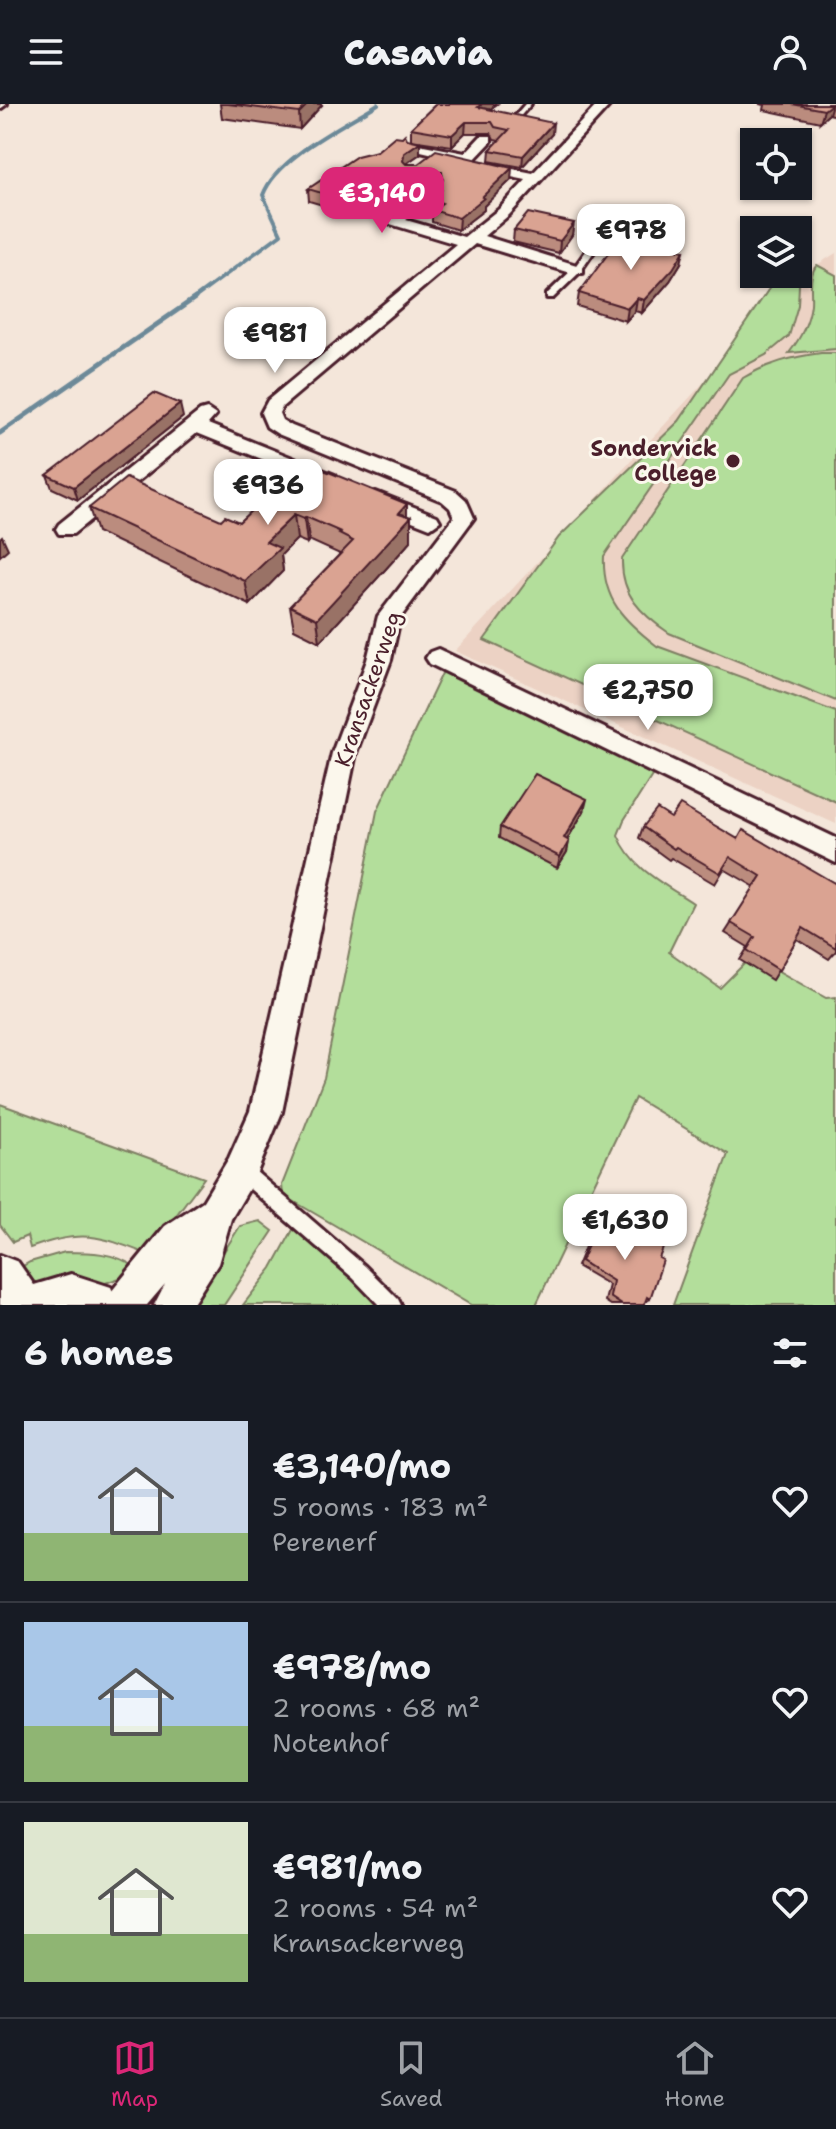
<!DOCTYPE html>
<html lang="en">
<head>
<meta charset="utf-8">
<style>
	body { margin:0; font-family:"Shantell Sans",sans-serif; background:#20242c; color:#f1f3f6; height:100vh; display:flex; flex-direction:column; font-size:30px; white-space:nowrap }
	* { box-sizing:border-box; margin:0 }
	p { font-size:26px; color:#9ea1a6 }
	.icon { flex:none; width:44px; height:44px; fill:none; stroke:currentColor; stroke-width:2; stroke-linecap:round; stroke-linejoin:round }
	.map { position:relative; height:1201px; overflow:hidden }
	.drawer { display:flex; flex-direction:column; background:#171b24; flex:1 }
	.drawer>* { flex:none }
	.controls { position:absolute; left:740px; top:24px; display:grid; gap:16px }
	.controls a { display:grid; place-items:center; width:72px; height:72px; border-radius:0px; background:#171b24; box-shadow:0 2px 6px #0004; font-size:40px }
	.price { position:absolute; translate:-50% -68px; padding:0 18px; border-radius:16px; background:#fff; color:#222; font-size:26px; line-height:52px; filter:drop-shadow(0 2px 4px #0008) }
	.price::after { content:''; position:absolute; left:50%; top:48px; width:24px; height:18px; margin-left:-12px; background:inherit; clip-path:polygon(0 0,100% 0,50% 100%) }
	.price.selected { background:#db2777; color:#fff }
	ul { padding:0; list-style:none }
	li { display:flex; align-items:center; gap:24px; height:200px; padding:0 24px }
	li+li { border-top:2px solid #363941 }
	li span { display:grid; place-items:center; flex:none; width:224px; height:160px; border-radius:0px; color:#555 }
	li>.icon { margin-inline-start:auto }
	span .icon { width:96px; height:96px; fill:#fffc; stroke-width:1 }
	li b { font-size:34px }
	h2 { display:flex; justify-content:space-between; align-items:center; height:96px; padding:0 24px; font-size:34px }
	header { display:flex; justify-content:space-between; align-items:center; height:104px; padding:0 24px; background:#171b24; font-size:36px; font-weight:800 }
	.tabs { display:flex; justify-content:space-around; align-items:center; height:112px; border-top:2px solid #363941; background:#171b24; font-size:22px; color:#9ea1a6 }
	.tabs a { display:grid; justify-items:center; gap:4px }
	.tabs .selected { color:#db2777 }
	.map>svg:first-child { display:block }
	.built { fill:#ecd2c4 }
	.green { fill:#b3de9b; stroke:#7e7e63; stroke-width:2 }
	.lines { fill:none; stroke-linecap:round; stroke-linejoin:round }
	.stream-far1 { stroke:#6c8998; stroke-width:4 }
	.stream { stroke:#6c8998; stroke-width:5 }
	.lane-casing { stroke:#4a1f2b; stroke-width:6 }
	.street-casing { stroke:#4a1f2b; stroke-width:6 }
	.secondary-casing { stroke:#4a1f2b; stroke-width:6 }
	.lane { fill:#fbf7ec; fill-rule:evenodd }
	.street { fill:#fbf7ec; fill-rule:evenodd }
	.secondary { fill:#fbf7ec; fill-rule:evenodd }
	.wall { fill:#bb8c7e; stroke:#4a1f2b; stroke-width:2 }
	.shaded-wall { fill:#997266; stroke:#4a1f2b; stroke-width:2 }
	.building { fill:#daa392; stroke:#4a1f2b; stroke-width:2 }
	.poi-dot { fill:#4a1f2b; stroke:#fbf7ec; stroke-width:3 }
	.labels { text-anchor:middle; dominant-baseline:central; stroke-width:6; stroke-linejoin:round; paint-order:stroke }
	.poi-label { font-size:22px; font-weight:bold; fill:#4a1f2b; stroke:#fbf7ec; text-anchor:end }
	.street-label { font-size:22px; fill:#4a1f2b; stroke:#fbf7ec }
</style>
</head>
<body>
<header><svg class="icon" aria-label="menu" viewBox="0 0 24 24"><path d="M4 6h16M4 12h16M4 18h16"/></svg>Casavia<svg class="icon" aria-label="person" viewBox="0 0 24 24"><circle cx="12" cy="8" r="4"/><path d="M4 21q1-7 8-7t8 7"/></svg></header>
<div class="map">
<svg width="836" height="1201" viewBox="0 0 836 1201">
	<rect width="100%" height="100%" fill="#f4e6da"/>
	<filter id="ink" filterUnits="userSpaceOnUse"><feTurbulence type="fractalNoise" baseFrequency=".0125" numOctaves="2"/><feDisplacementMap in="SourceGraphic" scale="16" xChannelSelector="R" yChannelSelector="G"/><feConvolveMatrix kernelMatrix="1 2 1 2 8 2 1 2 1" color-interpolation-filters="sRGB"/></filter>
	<g filter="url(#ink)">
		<polygon class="built" points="836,149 836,720 455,547 807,167"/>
		<g class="green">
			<path d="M798 161H800L798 201 789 232 766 251 729 270 604 452C602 495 623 516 657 542L836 608V698L484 536 559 433 679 317 779 170H798Z"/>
			<path d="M817 161 836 171V245L789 249C800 235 809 218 811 200 812 187 808 171 817 161Z"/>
			<path d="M821 249H836V597L669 529C641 510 621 491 622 455L743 274C768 259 792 253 821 249Z"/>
			<path d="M444 565 657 664 624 716 618 731C631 764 664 780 693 799L669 848 720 884 752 852 826 894 836 893V1201H673L728 1050 635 994 536 1201H471L283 1091 282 1081 324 974 377 707Z"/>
			<path d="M0 1000 204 1074 147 1150C98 1131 81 1125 30 1144L27 1132 13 1138 0 1121Z"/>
			<polygon points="260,1117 273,1127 224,1201 190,1201 240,1122"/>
			<polygon points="295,1122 396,1201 243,1201 272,1164"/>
			<path d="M65 1148C90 1148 114 1148 135 1163L131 1170 100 1181 33 1179 14 1167 30 1158Z"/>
		</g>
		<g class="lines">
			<path class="stream-far1" d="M192 196 281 130 263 91C277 53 345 21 378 0"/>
			<polyline class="stream" points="0,329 195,194"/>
			<g class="lane-casing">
				<g id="lane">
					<polygon points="525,0 531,0 516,17 512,17 512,15"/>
					<polygon points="593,137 600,139 580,168 553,194 547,194 547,190 574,164"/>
					<polygon points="242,1059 248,1061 365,1162 398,1195 401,1201 379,1201 353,1174 236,1073 234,1067 236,1061"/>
				</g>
			</g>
			<g class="street-casing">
				<g id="street">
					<polygon points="0,0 7,0 0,5"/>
					<polygon points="598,0 611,0 509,111 484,132 583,163 583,169 571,169 475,140 282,303 279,309 282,316 292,322 456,387 466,396 474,414 400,514 391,556 356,649 282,1008 253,1078 231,1115 218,1160 192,1201 154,1201 165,1180 147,1201 106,1201 111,1188 165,1122 203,1097 229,1054 250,1007 332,649 367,556 378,512 454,413 450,404 442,397 278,330 267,323 261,309 268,296 456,140 390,120 390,114 430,82 440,82 440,88 406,116 464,133 499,105 526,76 458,62 459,56 408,44 408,38 465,49 481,32 491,32 491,38 473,57 533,69"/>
					<polygon points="207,305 216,311 208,320 335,371 338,375 328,381 321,379 197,329 73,430 59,430 56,425 59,420 200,307"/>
					<polygon points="376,388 437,412 440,417 430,424 369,400 366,395 369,390"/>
					<polygon points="438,545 836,734 836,759 430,560 426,554 430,548"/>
				</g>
			</g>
			<g class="secondary-casing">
				<polygon id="secondary" points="0,1151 18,1158 34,1181 71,1170 111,1183 118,1201 0,1201"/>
			</g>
			<use href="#lane" class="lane"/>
			<use href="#street" class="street"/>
			<use href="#secondary" class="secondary"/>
		</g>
		<g class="wall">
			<polygon points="220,0 321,0 322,1 300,25 222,14"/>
			<polygon points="436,0 497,0 490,5 552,30 522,63 489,57 490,46 499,36 494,35 491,29 465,29 452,42 411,36 411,24"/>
			<polygon points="759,0 836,0 836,12 829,10 820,18 764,6 765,1"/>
			<polygon points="407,35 420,50 405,60 511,76 484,102 484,106 458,126 432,118 432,108 430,107 430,95 435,91 435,84 440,80 428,80 415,90 398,85 372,105 366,104 356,111 309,97 308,85 377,47"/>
			<polygon points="514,126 572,131 559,149 513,138"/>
			<polygon points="681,159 670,177 642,209 635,207 626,217 577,202 579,189"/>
			<polygon points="183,313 78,396 52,384 47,371"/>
			<polygon points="304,358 407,412 411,437 320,538 294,525 290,502 340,450 309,436 307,439 297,435 281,451 283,467 250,501 97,428 89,404 239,418"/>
			<polygon points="584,707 567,736 569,737 567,748 557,764 499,734 500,723"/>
			<polygon points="671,714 738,735 836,780 836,847 829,855 797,835 772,876 740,856 748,843 725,829 755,783 724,765 715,780 671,754 669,756 639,734 643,723"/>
			<polygon points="599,1116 621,1129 627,1120 659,1154 650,1195 645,1198 644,1201 611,1201 605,1197 609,1181 577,1162 594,1121"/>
		</g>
		<g class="shaded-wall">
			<polygon points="308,0 321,0 322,1 300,25 299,9"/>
			<polygon points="482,0 497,0 478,14 478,3"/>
			<polygon points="832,0 829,10 820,18 824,6"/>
			<polygon points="466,18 465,29 452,42 452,31"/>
			<polygon points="553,19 552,30 522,63 523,52"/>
			<polygon points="420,38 420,50 404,61 403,57 404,49"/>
			<polygon points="512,64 511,76 484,102 484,106 458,126 459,114"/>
			<polygon points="428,68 428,80 415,90 415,79"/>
			<polygon points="398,74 398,85 372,105 371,93"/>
			<polygon points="366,92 366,104 356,111 355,99"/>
			<polygon points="574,119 572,131 559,149 560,137"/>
			<polygon points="684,147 681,159 670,177 642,209 644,196"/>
			<polygon points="637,194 635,207 626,217 628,204"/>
			<polygon points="180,300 183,313 78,396 74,383"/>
			<polygon points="407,400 407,417 411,413 411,437 320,538 317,515 399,409"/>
			<polygon points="294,411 297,435 281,451 283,467 250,501 245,477 266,438"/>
			<polygon points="306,413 309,436 307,439 304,415"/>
			<polygon points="2,432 8,445 0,452 0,434"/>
			<polygon points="587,695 584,707 561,746 564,734"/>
			<polygon points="569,737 567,748 557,764 560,753"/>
		</g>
		<g class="building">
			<polygon points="228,0 308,0 299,9"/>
			<polygon points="436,0 482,0 478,3 553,19 523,52 490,46 509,26 495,23 492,18 466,18 452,31 411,24"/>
			<polygon points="792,0 832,0 824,6"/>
			<polygon points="405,30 407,35 420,38 404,49 403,57 406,60 418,60 436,46 512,64 482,93 484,94 459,114 432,106 442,99 430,95 441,86 435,84 443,76 442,68 428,68 415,79 398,74 371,93 366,92 355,99 308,85 357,52 377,47 395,32 402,33"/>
			<polygon points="528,109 574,119 560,137 514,126"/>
			<polygon points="621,132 684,147 673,165 644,196 637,194 628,204 579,189"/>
			<polygon points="154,289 180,300 74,383 47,371"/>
			<polygon points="304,358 407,400 399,409 411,413 317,515 290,502 353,437 339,430 341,428 306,413 304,415 294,411 266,438 280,444 245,477 89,404 126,374 221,416 225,412 239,418"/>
			<polygon points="535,670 587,695 564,734 569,737 560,753 500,723"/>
			<polygon points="680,701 738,735 743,726 836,780 836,844 803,824 779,866 747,846 755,833 731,819 761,772 730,753 720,769 676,743 674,745 643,723 657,705 671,714"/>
			<polygon points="599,1116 623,1130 627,1120 664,1142 659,1154 663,1156 650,1195 647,1193 644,1201 622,1201 610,1193 613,1177 581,1157"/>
		</g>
	</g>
	<circle class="poi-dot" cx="733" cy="357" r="8"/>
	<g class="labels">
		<g class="poi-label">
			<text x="717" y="344">Sondervick<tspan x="717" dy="25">College</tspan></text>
		</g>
		<g class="street-label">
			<text transform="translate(368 585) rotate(-71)">Kransackerweg</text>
		</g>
	</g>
</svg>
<div class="controls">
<a><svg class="icon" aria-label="locate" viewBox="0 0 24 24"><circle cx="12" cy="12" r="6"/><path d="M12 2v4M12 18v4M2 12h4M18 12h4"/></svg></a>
<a><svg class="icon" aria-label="layers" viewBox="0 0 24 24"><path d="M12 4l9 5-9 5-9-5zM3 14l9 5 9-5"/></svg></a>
</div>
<b class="price selected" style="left:382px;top:131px">€3,140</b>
<b class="price" style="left:631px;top:168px">€978</b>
<b class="price" style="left:275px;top:271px">€981</b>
<b class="price" style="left:268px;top:423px">€936</b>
<b class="price" style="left:648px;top:628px">€2,750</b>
<b class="price" style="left:625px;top:1158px">€1,630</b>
</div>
<section class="drawer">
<h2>6 homes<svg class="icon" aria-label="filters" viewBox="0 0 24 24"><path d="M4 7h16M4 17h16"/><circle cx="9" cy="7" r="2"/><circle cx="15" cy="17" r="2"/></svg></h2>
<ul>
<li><span style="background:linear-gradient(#c9d6e8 70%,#8fb573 0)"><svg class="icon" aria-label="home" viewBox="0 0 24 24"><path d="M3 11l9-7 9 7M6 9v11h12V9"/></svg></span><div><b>€3,140/mo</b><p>5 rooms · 183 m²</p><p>Perenerf</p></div><svg class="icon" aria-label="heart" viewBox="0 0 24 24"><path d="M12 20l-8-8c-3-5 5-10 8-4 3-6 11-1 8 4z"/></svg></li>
<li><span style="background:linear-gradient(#a9c7e8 65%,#8fb573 0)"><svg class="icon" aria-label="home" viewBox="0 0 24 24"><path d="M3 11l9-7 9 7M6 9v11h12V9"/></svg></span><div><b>€978/mo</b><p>2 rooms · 68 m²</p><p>Notenhof</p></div><svg class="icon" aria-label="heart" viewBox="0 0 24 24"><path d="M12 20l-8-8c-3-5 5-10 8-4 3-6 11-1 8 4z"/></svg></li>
<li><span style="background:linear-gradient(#dfe7d0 70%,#8fb573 0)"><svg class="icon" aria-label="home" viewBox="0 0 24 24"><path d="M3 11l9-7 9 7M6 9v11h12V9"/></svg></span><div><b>€981/mo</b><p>2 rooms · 54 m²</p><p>Kransackerweg</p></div><svg class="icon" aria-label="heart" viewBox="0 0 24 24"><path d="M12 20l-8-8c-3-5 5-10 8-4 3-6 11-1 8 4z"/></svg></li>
</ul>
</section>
<nav class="tabs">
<a class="selected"><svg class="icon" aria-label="map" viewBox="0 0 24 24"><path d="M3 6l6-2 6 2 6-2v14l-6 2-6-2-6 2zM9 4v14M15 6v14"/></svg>Map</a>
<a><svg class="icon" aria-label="saved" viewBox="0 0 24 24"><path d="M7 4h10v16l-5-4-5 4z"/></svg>Saved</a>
<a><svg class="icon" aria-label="home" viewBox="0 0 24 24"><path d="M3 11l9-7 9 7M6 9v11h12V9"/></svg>Home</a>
</nav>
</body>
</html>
